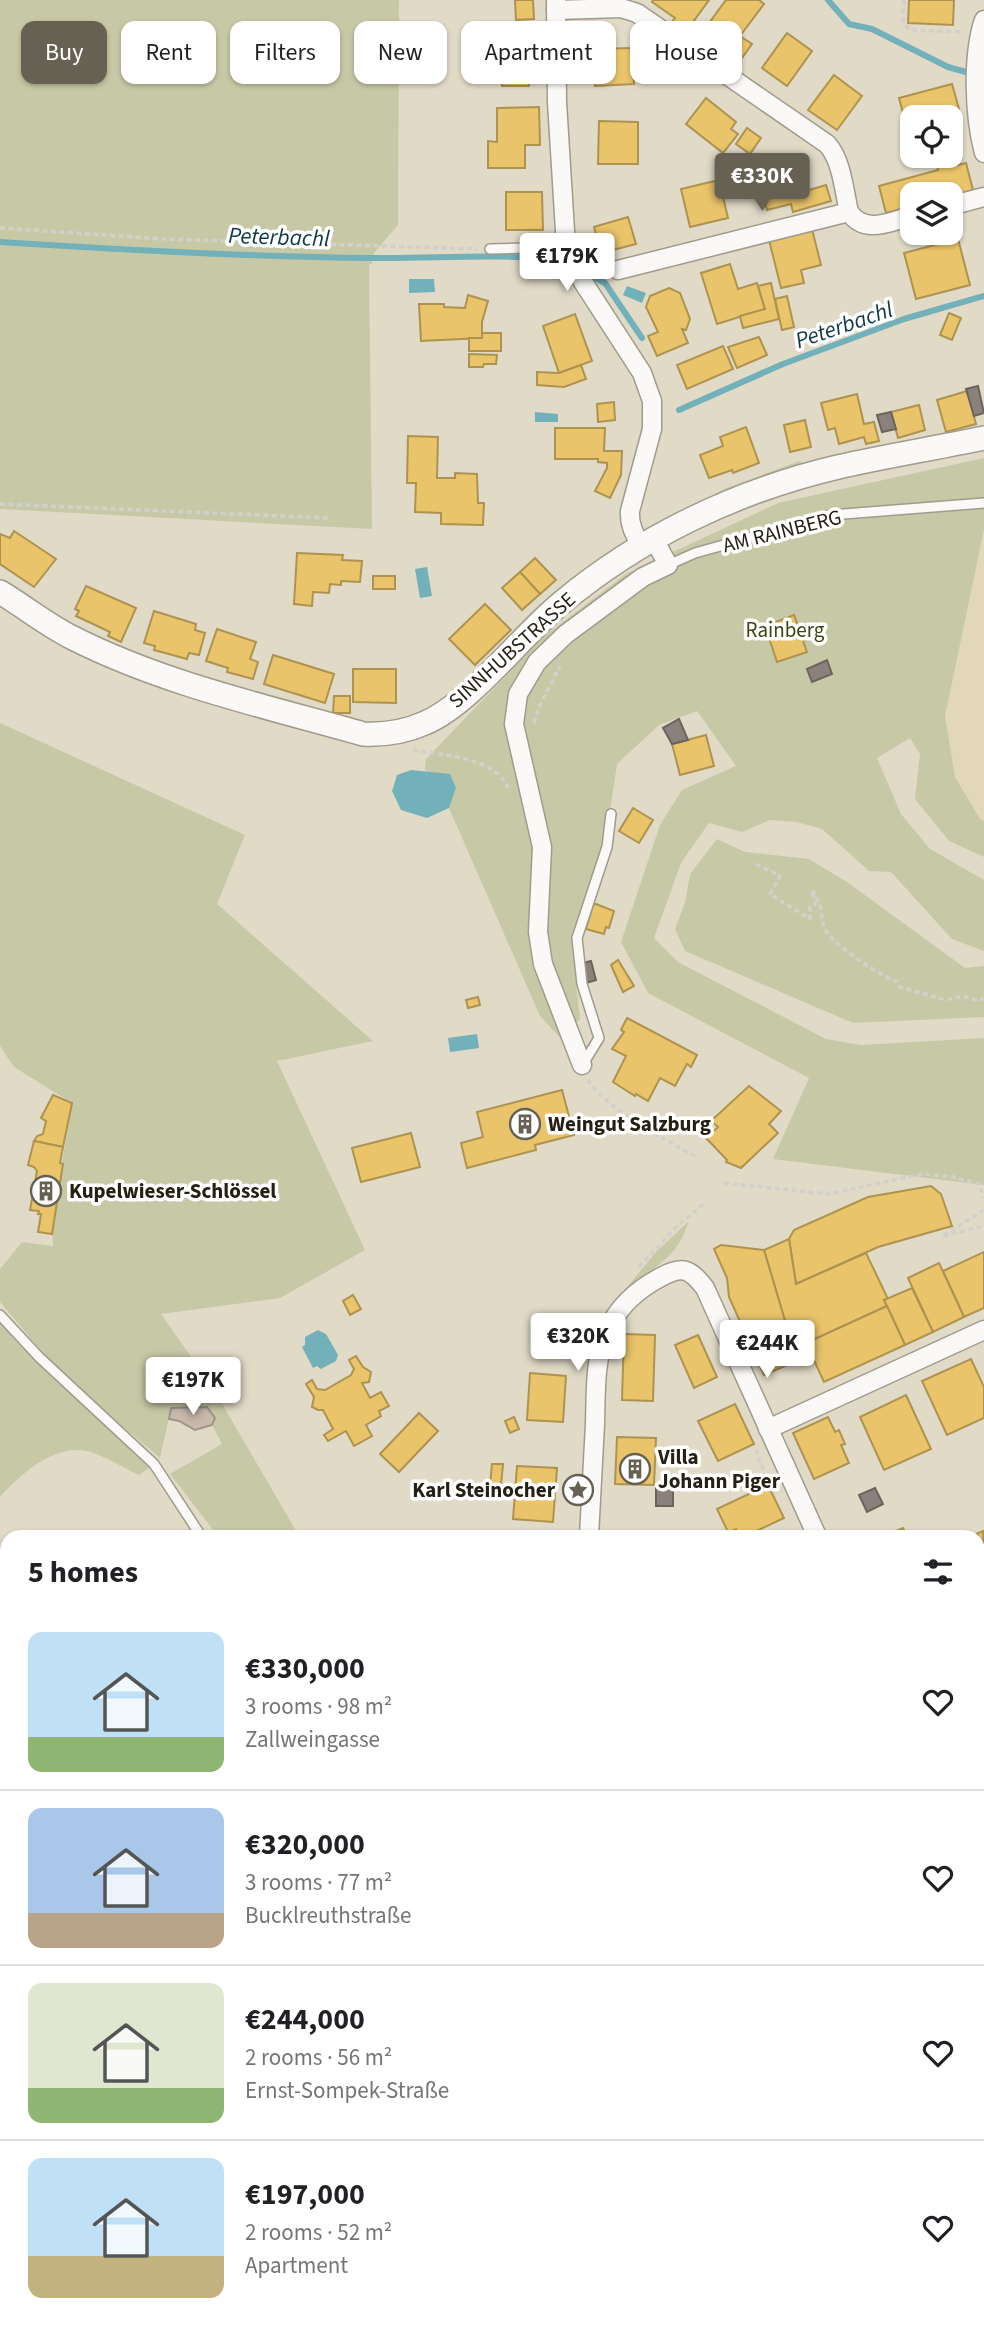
<!DOCTYPE html>
<html lang="en">
<head>
<meta charset="utf-8">
<style>
	body { margin:0; font-family:"Source Sans 3",sans-serif; background:#f6f6f6; color:#202124; height:100vh; display:flex; flex-direction:column; font-size:26px; white-space:nowrap }
	* { box-sizing:border-box; margin:0 }
	p { font-size:23px; color:#757577 }
	.icon { flex:none; width:38px; height:38px; fill:none; stroke:currentColor; stroke-width:2; stroke-linecap:round; stroke-linejoin:round }
	.map { position:relative; flex:1; overflow:hidden }
	.side { position:absolute; left:0px; top:1530px; width:985px; height:800px; display:flex; flex-direction:column; background:#fff; border-radius:21px 21px 0 0; box-shadow:0 2px 5px #0004 }
	.side>* { flex:none }
	.top-card { position:absolute; left:21px; top:21px; width:943px; height:63px; display:flex; gap:14px }
	.tools { position:absolute; left:900px; top:105px; display:grid; gap:14px }
	.tools a { display:grid; place-items:center; width:63px; height:63px; border-radius:14px; background:#fff; box-shadow:0 2px 5px #0004; font-size:35px }
	.price { position:absolute; translate:-50% -60px; padding:0 16px; border-radius:7px; background:#fff; color:#222; font-size:23px; line-height:46px; filter:drop-shadow(0 2px 4px #0008) }
	.price::after { content:''; position:absolute; left:50%; top:42px; width:21px; height:16px; margin-left:-10px; background:inherit; clip-path:polygon(0 0,100% 0,50% 100%) }
	.price.on { background:#666152; color:#fff }
	ul { padding:0; list-style:none }
	li { display:flex; align-items:center; gap:21px; height:175px; padding:0 28px }
	li+li { border-top:2px solid #e0e0e0 }
	li span { display:grid; place-items:center; flex:none; width:196px; height:140px; border-radius:14px; color:#555 }
	li>.icon { margin-inline-start:auto }
	span .icon { width:84px; height:84px; fill:#fffc; stroke-width:1 }
	li b { font-size:30px }
	h2 { display:flex; justify-content:space-between; align-items:center; height:84px; padding:0 28px; font-size:30px }
	.chip { padding:0 24px; border-radius:14px; background:#fff; box-shadow:0 2px 5px #0004; font-size:24px; line-height:63px }
	.chip.on { background:#666152; color:#fff }
	.map>svg:first-child { display:block }
	.built { fill:#e2d7b7 }
	.green { fill:#c7c9a6 }
	.water { fill:#72b0ba }
	.homes { fill:#e9c46a; stroke:#ae9350; stroke-width:2 }
	.shops { fill:#e76f51; stroke:#ac573e; stroke-width:2 }
	.industry { fill:#8a817c; stroke:#6b645c; stroke-width:2 }
	.lines { fill:none; stroke-linecap:round; stroke-linejoin:round }
	.stream { stroke:#72b0ba; stroke-width:6 }
	.building { fill:#c9b8ac; stroke:#9e958a; stroke-width:2 }
	.tertiary-tunnel { stroke:#bbb5a3; stroke-width:23; stroke-dasharray:23 11; stroke-linecap:butt }
	.service-casing { stroke:#a19b8d; stroke-width:12 }
	.minor-casing { stroke:#a19b8d; stroke-width:21 }
	.tertiary-casing { stroke:#a19b8d; stroke-width:26 }
	.path { stroke:#d2d0ca; stroke-width:3.5; stroke-dasharray:5 3.5; stroke-linecap:butt }
	.service { stroke:#faf9f7; stroke-width:9 }
	.minor { stroke:#faf9f7; stroke-width:18 }
	.tertiary { stroke:#faf9f7; stroke-width:23 }
	.labels { text-anchor:middle; dominant-baseline:central; stroke-width:7; stroke-linejoin:round; paint-order:stroke }
	.street-label { font-size:21px; fill:#242013; stroke:#fff }
	.park-label { font-size:21px; fill:#3d4410; stroke:#fff }
	.poi-label { font-size:21px; font-weight:bold; fill:#242013; stroke:#fff; text-anchor:start }
	.water-label { font-size:23px; font-style:italic; fill:#0e3943; stroke:#fff }
</style>
</head>
<body>
<div class="map">
<svg width="984" height="2328" viewBox="0 0 984 2328">
	<rect width="100%" height="100%" fill="#e1dac7"/>
	<polygon class="built" points="984,534 984,821 980,820 955,777 945,716"/>
	<g class="green">
		<polygon points="0,0 399,0 398,225 374,253 372,263 369,265 372,529 0,509"/>
		<polygon points="984,458 984,530 945,716 955,777 980,819 984,821 984,857 949,841 915,799 920,754 910,738 877,758 901,814 930,849 984,880 984,951 952,939 891,872 869,871 822,829 797,822 770,820 742,832 709,823 681,863 654,938 678,962 826,1039 861,1045 984,1038 984,1185 773,1159 809,1078 648,993 621,942 660,825 682,790 736,766 697,711 659,725 617,764 605,847 571,939 580,1019 562,1040 540,1016 449,808 456,788 425,770 426,759 543,637 626,574 778,503"/>
		<polygon points="800,461 804,464 803,467 657,526 726,488"/>
		<polygon points="0,723 245,835 217,904 373,1041 277,1061 365,1250 280,1298 161,1314 213,1388 299,1536 218,1536 170,1474 222,1444 212,1425 215,1418 206,1407 171,1408 160,1458 58,1371 0,1302 0,1269 22,1242 53,1246 52,1223 72,1103 14,1067 0,1046"/>
		<polygon points="717,839 745,852 809,859 847,882 965,968 984,966 984,1017 853,1023 685,951 675,929 685,903 690,874"/>
		<path d="M689 1221C677 1256 665 1258 639 1281 629 1289 620 1299 610 1308L656 1252Z"/>
		<path d="M0 1322 39 1363 149 1468 139 1475C124 1468 110 1459 94 1453 58 1440 23 1472 0 1497Z"/>
		<polygon points="0,1622 7,1633 7,1739 0,1742"/>
		<polygon points="0,1802 7,1811 7,2022 0,2019"/>
		<polygon points="984,2187 984,2328 623,2328 616,2322 978,2322 978,2189"/>
		<polygon points="166,2322 460,2322 468,2328 253,2328 249,2326 246,2328 182,2328"/>
		<polygon points="491,2322 614,2322 595,2328 498,2328"/>
	</g>
	<g class="water">
		<polygon points="409,279 434,279 435,292 409,293"/>
		<polygon points="627,286 646,293 642,303 623,295"/>
		<polygon points="535,412 558,414 558,422 535,422"/>
		<polygon points="427,567 432,596 420,598 415,569"/>
		<polygon points="411,770 450,774 456,788 449,808 427,818 401,810 392,791 397,775"/>
		<polygon points="477,1034 479,1048 450,1052 448,1038"/>
		<polygon points="318,1330 326,1334 338,1355 336,1361 321,1369 317,1366 313,1368 302,1347 305,1345 305,1337"/>
	</g>
	<g class="homes">
		<polygon points="515,0 533,0 534,19 516,20"/>
		<polygon points="653,0 709,0 685,33 671,23 675,18 652,2"/>
		<polygon points="726,0 759,0 764,4 740,36 752,44 739,62 714,44 722,33 709,23"/>
		<polygon points="909,0 954,0 953,25 908,23"/>
		<polygon points="787,33 812,51 787,86 762,68"/>
		<polygon points="501,47 540,47 540,78 529,78 529,86 502,86"/>
		<polygon points="632,48 634,84 595,86 594,49"/>
		<polygon points="834,75 862,96 837,130 808,110"/>
		<polygon points="952,84 959,109 953,110 958,127 950,129 950,117 912,117 912,119 905,121 899,98"/>
		<polygon points="706,98 736,122 731,129 738,134 723,153 686,124"/>
		<polygon points="539,107 540,145 525,145 525,168 488,168 488,141 497,142 497,108"/>
		<polygon points="599,121 638,122 638,164 598,164"/>
		<polygon points="747,128 761,138 750,154 736,144"/>
		<polygon points="950,144 958,165 966,163 973,190 950,196 912,194 912,206 886,213 879,186 938,170 934,156 950,156"/>
		<polygon points="793,171 799,193 826,185 831,201 793,212 791,204 767,210 759,180"/>
		<polygon points="719,180 728,218 690,227 681,189"/>
		<polygon points="506,192 542,192 543,230 506,230"/>
		<polygon points="628,217 636,244 601,253 594,227"/>
		<polygon points="812,229 821,265 801,270 804,283 781,288 769,240"/>
		<polygon points="958,239 970,285 916,299 904,253"/>
		<polygon points="730,264 738,289 757,283 765,309 717,324 701,273"/>
		<polygon points="771,283 779,319 743,328 740,316 765,309 758,286"/>
		<polygon points="669,288 680,293 690,319 686,330 682,329 688,343 657,356 648,336 658,332 646,307 650,296"/>
		<polygon points="468,295 488,301 482,322 482,338 421,341 419,304 444,304 444,307 465,308"/>
		<polygon points="787,296 794,327 782,330 775,299"/>
		<polygon points="949,313 961,318 952,340 940,335"/>
		<polygon points="575,314 592,361 559,373 543,326"/>
		<polygon points="482,333 501,333 501,351 469,351 469,338 482,338"/>
		<polygon points="759,337 767,355 737,368 728,347"/>
		<polygon points="723,346 733,369 687,389 677,365"/>
		<polygon points="469,354 497,355 496,364 484,364 483,367 469,367"/>
		<polygon points="581,365 586,379 564,387 537,385 537,372 559,373"/>
		<polygon points="967,391 976,424 946,432 937,400"/>
		<polygon points="857,394 864,424 874,422 879,441 866,444 864,437 839,444 835,428 828,430 821,403"/>
		<polygon points="614,402 615,420 598,422 597,404"/>
		<polygon points="919,405 925,430 898,438 891,412"/>
		<polygon points="805,420 811,447 790,452 784,425"/>
		<polygon points="746,427 759,463 733,473 732,470 709,478 700,455 723,446 720,437"/>
		<polygon points="555,428 605,428 604,451 622,451 621,475 610,498 595,491 607,468 607,463 598,462 598,459 555,459"/>
		<polygon points="408,436 438,437 437,478 455,478 455,473 477,474 478,503 484,503 483,525 441,524 441,513 415,512 416,483 407,483"/>
		<polygon points="14,531 56,559 34,587 0,564 0,534 10,538"/>
		<polygon points="297,553 343,555 342,560 362,561 360,582 341,581 341,585 330,584 329,593 313,592 312,606 294,604"/>
		<polygon points="535,558 556,580 540,594 520,572"/>
		<polygon points="520,572 540,594 522,610 502,588"/>
		<rect x="373" y="576" width="22" height="13"/>
		<polygon points="86,586 136,608 121,642 108,636 110,632 76,616 79,611 75,609"/>
		<polygon points="485,604 511,630 475,665 449,639"/>
		<polygon points="154,611 196,624 195,630 205,633 199,655 189,653 187,659 154,650 155,646 144,643"/>
		<polygon points="794,615 807,652 777,662 765,626"/>
		<polygon points="217,629 256,642 250,659 258,662 253,679 227,672 228,668 206,661"/>
		<polygon points="273,655 334,674 325,703 264,684"/>
		<polygon points="353,669 396,669 396,703 353,702"/>
		<polygon points="334,696 350,696 350,713 333,713"/>
		<polygon points="706,735 714,766 680,775 672,744"/>
		<polygon points="633,808 653,820 639,843 619,831"/>
		<polygon points="596,904 614,911 609,928 606,927 604,934 586,929 593,905"/>
		<polygon points="618,960 634,986 623,992 611,965"/>
		<polygon points="478,997 480,1005 468,1008 466,1000"/>
		<polygon points="627,1018 697,1055 691,1067 687,1064 675,1086 660,1078 648,1101 636,1094 635,1096 613,1082 626,1056 612,1049 624,1032 621,1030"/>
		<polygon points="749,1086 781,1111 769,1124 778,1133 741,1168 726,1162 727,1160 706,1138 718,1127 711,1121"/>
		<polygon points="562,1090 574,1135 535,1145 536,1150 467,1168 461,1143 483,1137 477,1112"/>
		<polygon points="53,1095 72,1103 63,1147 34,1141 37,1136 43,1134 46,1121 41,1118"/>
		<polygon points="411,1133 420,1167 361,1182 352,1148"/>
		<polygon points="34,1141 63,1147 60,1163 63,1164 52,1234 38,1232 41,1214 38,1214 39,1211 30,1210 37,1171 34,1167 28,1165"/>
		<polygon points="931,1186 941,1194 952,1226 878,1247 796,1284 789,1239 794,1230 868,1197"/>
		<polygon points="789,1239 796,1284 866,1253 888,1299 884,1300 887,1306 806,1343 809,1349 795,1355 764,1250"/>
		<polygon points="721,1245 764,1250 797,1361 764,1375 729,1297 727,1278 714,1249"/>
		<polygon points="984,1252 984,1308 964,1317 943,1271"/>
		<polygon points="939,1263 964,1317 933,1332 908,1278"/>
		<polygon points="912,1288 933,1332 905,1345 884,1300"/>
		<polygon points="353,1295 361,1309 350,1315 343,1301"/>
		<polygon points="887,1306 905,1345 824,1382 806,1343"/>
		<polygon points="624,1334 655,1335 653,1401 622,1400"/>
		<polygon points="698,1335 717,1377 694,1388 675,1345"/>
		<polygon points="356,1356 363,1367 371,1372 369,1382 362,1383 370,1398 381,1392 389,1406 379,1411 381,1416 366,1425 372,1436 354,1446 346,1431 328,1441 324,1435 333,1429 323,1410 318,1410 312,1407 314,1397 306,1384 312,1380 317,1389 325,1390 351,1375 354,1369 349,1360"/>
		<polygon points="971,1359 984,1387 984,1418 947,1435 922,1381"/>
		<polygon points="530,1373 566,1376 563,1422 527,1420"/>
		<polygon points="906,1395 931,1449 884,1470 860,1417"/>
		<polygon points="735,1404 754,1444 718,1461 698,1421"/>
		<polygon points="419,1413 438,1431 399,1472 380,1454"/>
		<polygon points="514,1417 519,1429 510,1433 505,1421"/>
		<polygon points="828,1417 835,1432 839,1430 845,1444 841,1445 849,1463 814,1479 793,1433"/>
		<polygon points="617,1437 656,1438 654,1485 615,1484"/>
		<polygon points="492,1464 503,1464 500,1496 489,1495"/>
		<polygon points="517,1466 557,1468 553,1522 513,1519"/>
		<polygon points="768,1485 784,1518 748,1535 747,1533 739,1536 736,1529 730,1532 733,1536 718,1536 728,1532 717,1509"/>
		<polygon points="903,1528 907,1536 884,1536"/>
		<polygon points="983,1531 984,1554 978,1556 978,1536 972,1536"/>
		<polygon points="978,1660 984,1673 984,1694 978,1696"/>
		<polygon points="984,1701 984,1715 978,1718 978,1705"/>
		<polygon points="978,1727 984,1739 984,1825 979,1827"/>
		<polygon points="984,1991 984,2021 978,2019 978,2004"/>
		<polygon points="984,2161 984,2180 978,2182 978,2163"/>
		<polygon points="7,2301 7,2315 0,2316 0,2303"/>
		<polygon points="920,2322 947,2322 945,2328 927,2328 919,2325"/>
	</g>
	<polygon class="shops" points="38,2322 166,2322 182,2328 36,2328"/>
	<g class="industry">
		<polygon points="978,386 984,413 974,416 966,389"/>
		<polygon points="891,412 896,429 882,432 877,415"/>
		<polygon points="827,660 832,674 812,682 807,669"/>
		<polygon points="679,719 688,740 672,744 663,728"/>
		<polygon points="591,961 596,980 586,983 583,963"/>
		<rect x="656" y="1488" width="17" height="18"/>
		<polygon points="875,1488 883,1504 867,1512 859,1495"/>
	</g>
	<g class="lines">
		<g class="stream">
			<polyline points="828,0 849,24 872,29 948,67 973,74"/>
			<path d="M0 242C124 250 248 257 372 258 433 259 496 253 557 260"/>
			<polyline points="590,275 605,283 642,338"/>
			<polyline points="679,410 783,364 904,319 984,296"/>
		</g>
	</g>
	<polygon class="building" points="207,1407 215,1418 212,1425 195,1430 179,1421 169,1419 171,1408"/>
	<g class="lines">
		<polyline class="tertiary-tunnel" points="746,2328 748,2322"/>
		<g class="service-casing">
			<g id="service">
				<polyline points="490,249 566,247"/>
				<polyline points="668,565 695,553 831,515 984,503"/>
				<polyline points="583,1064 599,1038 582,984 577,938 607,847 611,814"/>
				<polyline points="0,1315 39,1357 154,1464 201,1536"/>
				<polyline points="629,2322 634,2328"/>
				<polyline points="977,2322 978,2328"/>
				<polyline points="900,2328 903,2322"/>
			</g>
		</g>
		<g class="minor-casing">
			<g id="minor">
				<path d="M556 0 557 102 566 247 583 282 642 373 652 401V429L630 511C629 524 634 534 641 545"/>
				<path d="M556 10 621 8 637 13 827 144C842 160 844 191 849 212"/>
				<path d="M984 20C972 55 974 116 984 153"/>
				<polyline points="950,206 984,197"/>
				<path d="M618 270 849 212C865 235 889 222 912 216"/>
				<polyline points="582,1065 543,964 538,932 542,847 514,724 518,694 537,662 566,634 643,577 668,565 654,539"/>
				<polyline points="768,1429 984,1330"/>
				<path d="M589 1536C591 1499 593 1461 595 1424 596 1393 594 1358 608 1329 619 1306 638 1289 661 1277 683 1265 690 1269 705 1288L817 1536"/>
				<polyline points="978,1587 984,1584"/>
			</g>
		</g>
		<g class="tertiary-casing">
			<g id="tertiary">
				<path d="M0 592C25 607 47 625 73 638 164 684 265 706 363 734 384 735 405 732 425 723 470 704 520 637 560 604 640 537 736 491 838 467 886 456 936 448 984 438"/>
				<polyline points="978,1852 984,1844"/>
				<polyline points="978,1897 984,1903"/>
				<polyline points="978,1976 984,1966"/>
			</g>
		</g>
		<g class="path">
			<path d="M904 0C904 11 900 24 911 30L963 32"/>
			<polyline points="0,228 165,239 477,249"/>
			<polyline points="0,504 330,518"/>
			<polyline points="534,723 539,707 560,666"/>
			<path d="M413 750C442 755 496 757 508 788"/>
			<path d="M756 864 780 876 770 894 810 919V907L815 904 816 899 810 892H813C824 904 819 916 825 929 831 943 880 976 896 981L900 987 946 1000 961 996 977 1000 984 999"/>
			<path d="M588 1080C610 1112 663 1138 696 1157"/>
			<polyline points="724,1183 828,1194 922,1174 954,1177 979,1184 984,1198"/>
			<polyline points="984,1210 942,1236 984,1226"/>
			<polyline points="639,1267 678,1225 706,1202"/>
			<polyline points="758,1450 756,1454 775,1493"/>
			<polyline points="0,1723 7,1720"/>
			<polyline points="0,1783 7,1792"/>
			<polyline points="6,2212 7,2214"/>
			<polyline points="0,2221 7,2219"/>
			<polyline points="0,2281 7,2279"/>
			<polyline points="978,2281 984,2283"/>
			<polyline points="0,2297 7,2295"/>
			<polyline points="978,2307 984,2289"/>
			<polyline points="310,2322 318,2328"/>
			<polyline points="468,2322 475,2328"/>
			<polyline points="657,2322 660,2328"/>
		</g>
		<use href="#service" class="service"/>
		<use href="#minor" class="minor"/>
		<use href="#tertiary" class="tertiary"/>
	</g>
	<defs>
		<g id="building-ring" transform="scale(1.575)"><circle r="9.5" fill="#fff" stroke="#666152" stroke-width="1.5"/><path d="M-4-6H4V6H1V3H-1V6H-4ZM-2.5-4.3h1.7v1.8h-1.7ZM.8-4.3h1.7v1.8H.8ZM-2.5-1h1.7V.8h-1.7ZM.8-1h1.7V.8H.8Z" fill="#666152"/></g>
		<g id="sight-ring" transform="scale(1.575)"><circle r="9.5" fill="#fff" stroke="#666152" stroke-width="1.5"/><path d="M0-6L1.8-2.2L6-1.7L2.9 1.2L3.7 5.4L0 3.3L-3.7 5.4L-2.9 1.2L-6-1.7L-1.8-2.2Z" fill="#666152"/></g>
	</defs>
	<g fill-rule="evenodd">
		<use href="#building-ring" x="525" y="1124"/>
		<use href="#building-ring" x="46" y="1191"/>
		<use href="#building-ring" x="635" y="1469"/>
		<use href="#sight-ring" x="578" y="1490"/>
	</g>
	<g class="labels">
		<g class="street-label">
			<text transform="translate(782 531) rotate(-14)">AM RAINBERG</text>
			<text transform="translate(512 650) rotate(-42)">SINNHUBSTRASSE</text>
		</g>
		<g class="park-label">
			<text x="785" y="630">Rainberg</text>
		</g>
		<g class="poi-label">
			<text x="548" y="1124">Weingut Salzburg</text>
			<text x="69" y="1191">Kupelwieser-Schlössel</text>
			<text x="658" y="1457">Villa<tspan x="658" dy="24">Johann Piger</tspan></text>
			<text x="555" y="1490" text-anchor="end">Karl Steinocher</text>
		</g>
		<g class="water-label">
			<text transform="translate(279 237) rotate(2)">Peterbachl</text>
			<text transform="translate(844 325) rotate(-19)">Peterbachl</text>
		</g>
	</g>
</svg>
<div class="tools">
<a><svg class="icon" aria-label="locate" viewBox="0 0 24 24"><circle cx="12" cy="12" r="6"/><path d="M12 2v4M12 18v4M2 12h4M18 12h4"/></svg></a>
<a><svg class="icon" aria-label="layers" viewBox="0 0 24 24"><path d="M12 4l9 5-9 5-9-5zM3 14l9 5 9-5"/></svg></a>
</div>
<b class="price on" style="left:762px;top:213px">€330K</b>
<b class="price" style="left:567px;top:293px">€179K</b>
<b class="price" style="left:578px;top:1373px">€320K</b>
<b class="price" style="left:767px;top:1380px">€244K</b>
<b class="price" style="left:193px;top:1417px">€197K</b>
<div class="top-card">
<a class="chip on">Buy</a>
<a class="chip">Rent</a>
<a class="chip">Filters</a>
<a class="chip">New</a>
<a class="chip">Apartment</a>
<a class="chip">House</a>
</div>
<section class="side">
<h2>5 homes<svg class="icon" aria-label="filters" viewBox="0 0 24 24"><path d="M4 7h16M4 17h16"/><circle cx="9" cy="7" r="2"/><circle cx="15" cy="17" r="2"/></svg></h2>
<ul>
<li><span style="background:linear-gradient(#bfe0f5 75%,#8fb573 0)"><svg class="icon" aria-label="home" viewBox="0 0 24 24"><path d="M3 11l9-7 9 7M6 9v11h12V9"/></svg></span><div><b>€330,000</b><p>3 rooms · 98 m²</p><p>Zallweingasse</p></div><svg class="icon" aria-label="heart" viewBox="0 0 24 24"><path d="M12 20l-8-8c-3-5 5-10 8-4 3-6 11-1 8 4z"/></svg></li>
<li><span style="background:linear-gradient(#a9c7e8 75%,#b9a48a 0)"><svg class="icon" aria-label="home" viewBox="0 0 24 24"><path d="M3 11l9-7 9 7M6 9v11h12V9"/></svg></span><div><b>€320,000</b><p>3 rooms · 77 m²</p><p>Bucklreuthstraße</p></div><svg class="icon" aria-label="heart" viewBox="0 0 24 24"><path d="M12 20l-8-8c-3-5 5-10 8-4 3-6 11-1 8 4z"/></svg></li>
<li><span style="background:linear-gradient(#dfe7d0 75%,#8fb573 0)"><svg class="icon" aria-label="home" viewBox="0 0 24 24"><path d="M3 11l9-7 9 7M6 9v11h12V9"/></svg></span><div><b>€244,000</b><p>2 rooms · 56 m²</p><p>Ernst-Sompek-Straße</p></div><svg class="icon" aria-label="heart" viewBox="0 0 24 24"><path d="M12 20l-8-8c-3-5 5-10 8-4 3-6 11-1 8 4z"/></svg></li>
<li><span style="background:linear-gradient(#bfe0f5 70%,#c2b280 0)"><svg class="icon" aria-label="home" viewBox="0 0 24 24"><path d="M3 11l9-7 9 7M6 9v11h12V9"/></svg></span><div><b>€197,000</b><p>2 rooms · 52 m²</p><p>Apartment</p></div><svg class="icon" aria-label="heart" viewBox="0 0 24 24"><path d="M12 20l-8-8c-3-5 5-10 8-4 3-6 11-1 8 4z"/></svg></li>
</ul>
</section>
</div>
</body>
</html>
